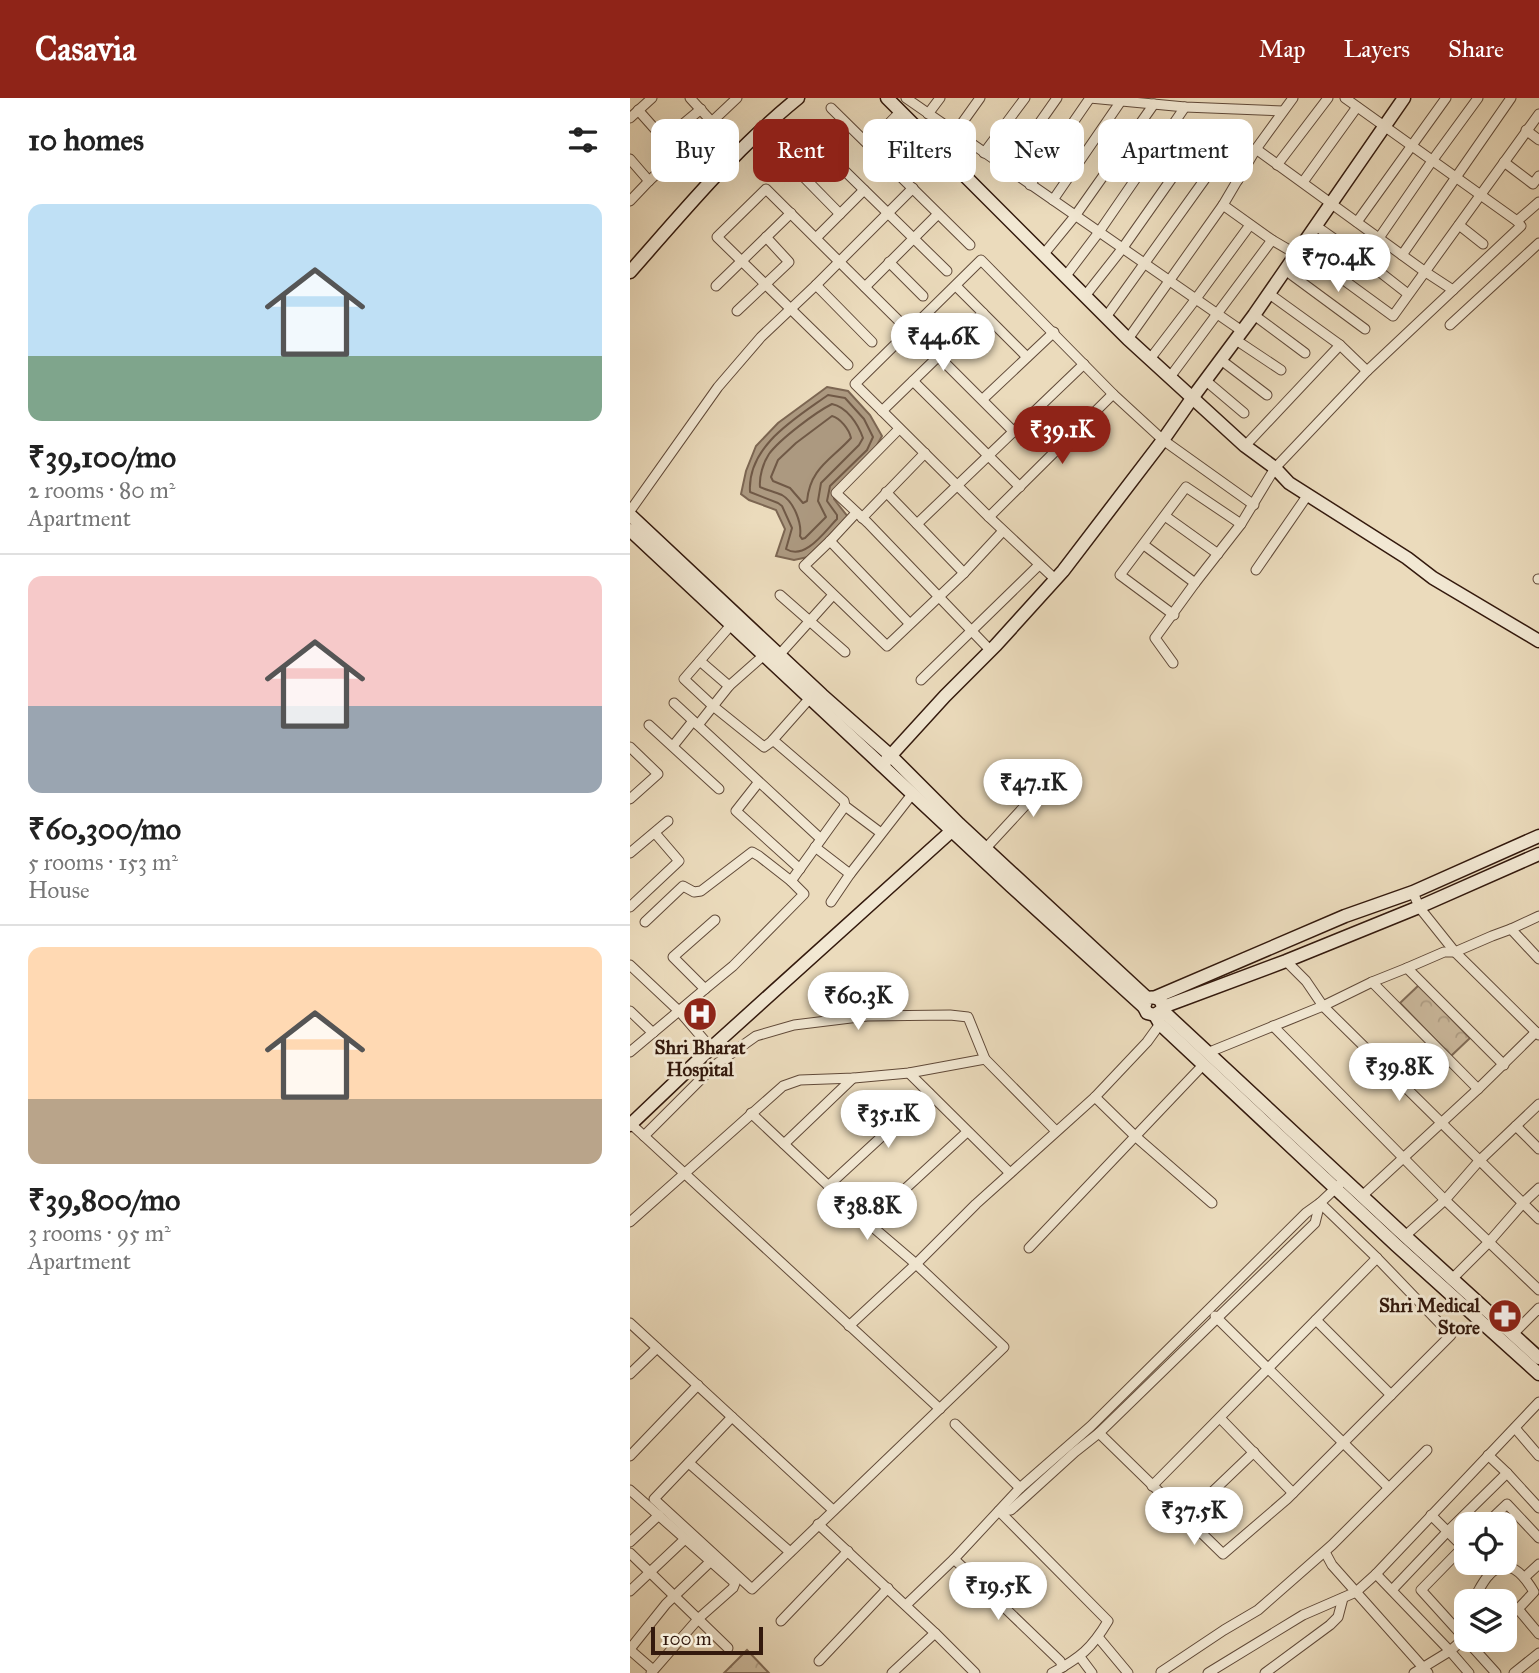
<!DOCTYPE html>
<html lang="en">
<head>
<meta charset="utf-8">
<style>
	body { margin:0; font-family:"IM FELL Great Primer",serif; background:#f2f2f2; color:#222; height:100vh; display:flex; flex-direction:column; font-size:26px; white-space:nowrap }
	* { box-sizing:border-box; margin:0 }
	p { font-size:23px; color:#767676 }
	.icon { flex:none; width:38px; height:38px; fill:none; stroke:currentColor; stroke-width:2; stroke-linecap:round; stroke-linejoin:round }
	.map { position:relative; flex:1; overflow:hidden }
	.details { display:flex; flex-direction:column; background:#fff; width:630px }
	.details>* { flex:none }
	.guide { position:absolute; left:21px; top:21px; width:665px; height:63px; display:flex; gap:14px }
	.fabs { position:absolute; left:824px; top:1414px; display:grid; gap:14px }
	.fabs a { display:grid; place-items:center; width:63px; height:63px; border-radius:14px; background:#fff; box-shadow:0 7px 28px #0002; font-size:35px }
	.scale { position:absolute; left:21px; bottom:18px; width:112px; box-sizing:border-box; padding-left:7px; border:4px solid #33190d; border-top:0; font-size:19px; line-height:24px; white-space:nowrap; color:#33190d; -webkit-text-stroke:5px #f2e8d3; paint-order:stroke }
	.price { position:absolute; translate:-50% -60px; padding:0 16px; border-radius:24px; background:#fff; color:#222; font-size:23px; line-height:46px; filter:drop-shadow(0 2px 4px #0008) }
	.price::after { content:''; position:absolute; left:50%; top:42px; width:21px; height:16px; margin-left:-10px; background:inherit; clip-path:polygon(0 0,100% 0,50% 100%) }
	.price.current { background:#8f2418; color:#fff }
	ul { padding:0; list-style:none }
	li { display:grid; align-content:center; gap:14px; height:371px; padding:0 28px }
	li+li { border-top:2px solid #e0e0e0 }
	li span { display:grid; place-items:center; height:217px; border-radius:14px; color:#555 }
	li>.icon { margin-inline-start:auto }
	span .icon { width:126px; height:126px; fill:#fffc; stroke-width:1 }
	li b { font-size:30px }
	h2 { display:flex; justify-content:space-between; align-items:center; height:84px; padding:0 28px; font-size:30px }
	.pill { padding:0 24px; border-radius:14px; background:#fff; box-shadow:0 7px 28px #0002; font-size:24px; line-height:63px }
	.pill.current { background:#8f2418; color:#fff }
	header { display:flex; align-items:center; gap:42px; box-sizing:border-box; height:98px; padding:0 35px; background:#8f2418; color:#fff }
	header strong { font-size:33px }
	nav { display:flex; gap:38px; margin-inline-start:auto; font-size:24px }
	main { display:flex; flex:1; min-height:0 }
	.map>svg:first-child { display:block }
	.park { fill:url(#park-crowns); stroke:#806a56; stroke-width:2 }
	.water { fill:#ac9980; stroke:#7c6652; stroke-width:2 }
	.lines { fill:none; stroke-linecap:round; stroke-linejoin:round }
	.shore { stroke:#705946; stroke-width:2 }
	.street-casing { stroke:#614a39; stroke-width:11 }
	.secondary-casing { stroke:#33190d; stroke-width:15 }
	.street { stroke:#f2e8d3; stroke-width:9 }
	.secondary { stroke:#f2e8d3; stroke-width:12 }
	.labels { text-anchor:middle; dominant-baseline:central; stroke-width:6; stroke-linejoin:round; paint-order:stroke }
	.poi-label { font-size:19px; font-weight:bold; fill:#33190d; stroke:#f2e8d3 }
</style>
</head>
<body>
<header>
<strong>Casavia</strong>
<nav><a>Map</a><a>Layers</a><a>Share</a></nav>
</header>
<main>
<section class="details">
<h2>10 homes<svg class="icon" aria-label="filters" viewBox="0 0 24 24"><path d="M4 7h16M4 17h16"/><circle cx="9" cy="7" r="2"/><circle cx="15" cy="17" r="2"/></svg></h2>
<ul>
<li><span style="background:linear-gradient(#bfe0f5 70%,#7fa58c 0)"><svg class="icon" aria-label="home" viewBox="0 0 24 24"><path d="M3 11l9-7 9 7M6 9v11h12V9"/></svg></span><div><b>₹39,100/mo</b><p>2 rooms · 80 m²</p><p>Apartment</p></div></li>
<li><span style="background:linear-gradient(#f6c9c9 60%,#9aa5b1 0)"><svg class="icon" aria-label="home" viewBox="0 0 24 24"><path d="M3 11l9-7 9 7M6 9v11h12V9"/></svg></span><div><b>₹60,300/mo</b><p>5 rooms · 153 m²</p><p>House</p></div></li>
<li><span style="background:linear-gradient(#ffd9b3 70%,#b9a48a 0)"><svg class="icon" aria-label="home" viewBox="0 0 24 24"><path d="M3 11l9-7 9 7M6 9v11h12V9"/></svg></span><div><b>₹39,800/mo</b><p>3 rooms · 95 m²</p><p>Apartment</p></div></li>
</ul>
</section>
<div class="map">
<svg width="909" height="1575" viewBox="0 0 909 1575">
	<defs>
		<pattern id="park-crowns" width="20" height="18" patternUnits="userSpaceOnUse" patternTransform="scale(1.75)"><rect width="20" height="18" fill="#ccba9e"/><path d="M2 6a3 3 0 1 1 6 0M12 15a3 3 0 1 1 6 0" fill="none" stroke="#b09f87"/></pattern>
	</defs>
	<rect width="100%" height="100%" fill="#ebdbbc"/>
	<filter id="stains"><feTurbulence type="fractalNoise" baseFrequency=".00286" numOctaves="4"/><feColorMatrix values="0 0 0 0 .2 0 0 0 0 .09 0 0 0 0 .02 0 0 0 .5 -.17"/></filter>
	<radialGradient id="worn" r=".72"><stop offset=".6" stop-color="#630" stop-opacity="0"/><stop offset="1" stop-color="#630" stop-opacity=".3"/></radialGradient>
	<g class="park">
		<polygon points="789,887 840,940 821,958 770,905"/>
		<polygon points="117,1552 139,1575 94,1575"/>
	</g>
	<polygon class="water" points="197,289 218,293 240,317 252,338 242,356 205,392 204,401 218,419 178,459 164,462 146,458 155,431 146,412 119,402 111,396 116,373 126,348 148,325"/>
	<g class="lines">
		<g class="shore">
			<path d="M198 297 215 300 234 321 243 339 237 352 200 388 197 403 207 417V421C195 433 175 463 156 451L162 430 152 408 148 405 120 394C117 348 166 320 198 297Z"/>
			<path d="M202 306C217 309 228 326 233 340L229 347 191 385 188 403 196 419 175 440 172 441 170 438C172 425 164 404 152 397 145 394 137 392 130 389 129 379 133 365 139 356 150 341 186 314 202 306Z"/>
			<path d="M202 318C210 320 219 331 221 340 201 362 180 370 177 403L173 405 160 390 143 383 141 379 148 362 166 345Z"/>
		</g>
		<g class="street-casing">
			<g id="street">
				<polyline points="60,0 82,24"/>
				<polyline points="276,0 612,233"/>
				<polyline points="460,0 555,9 653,13"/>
				<polyline points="201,10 340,147"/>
				<polyline points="8,12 48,57"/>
				<polyline points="298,16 310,0"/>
				<polyline points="0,20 22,0"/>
				<polyline points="896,32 909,42"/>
				<polyline points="325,35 350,0"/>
				<polyline points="538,35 561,53 608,82"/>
				<polyline points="177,36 317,173"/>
				<polyline points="35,41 71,11"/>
				<polyline points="239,46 270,14"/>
				<polyline points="626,51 794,173 823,192"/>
				<polyline points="354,55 395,0"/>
				<polyline points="0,61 19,83 107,0"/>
				<polyline points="156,61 210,116"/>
				<polyline points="874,64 903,86 909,78"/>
				<polyline points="647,67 698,0"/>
				<polyline points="377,71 427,0"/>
				<polyline points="673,84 727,9"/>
				<polyline points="400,87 460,0"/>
				<polyline points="423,102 491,3"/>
				<polyline points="0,103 19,83"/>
				<polyline points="593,107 642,142 666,156"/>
				<polyline points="887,123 909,104"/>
				<polyline points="727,124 816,0"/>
				<polyline points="829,127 853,146"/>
				<polyline points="686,128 737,164 778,196"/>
				<polyline points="186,140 234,92"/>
				<polyline points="749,140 802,63 848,0"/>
				<polyline points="670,150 763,218 909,16"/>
				<polyline points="413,157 445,118 524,6"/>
				<polyline points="772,157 881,0"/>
				<polyline points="259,164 293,198"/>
				<polyline points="655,172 735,231"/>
				<polyline points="435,179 469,134 555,9"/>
				<polyline points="186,187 242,244"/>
				<polyline points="86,188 161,115"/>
				<polyline points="326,188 397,259"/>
				<polyline points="235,189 308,116"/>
				<polyline points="638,195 710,247 737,273"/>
				<polyline points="455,198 492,151 561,53"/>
				<polyline points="107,213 159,164 136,139"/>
				<polyline points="624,217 675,255"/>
				<polyline points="476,219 585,67"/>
				<polyline points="820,227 909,145"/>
				<polyline points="498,241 593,107 626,51 663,0"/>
				<polyline points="606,242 651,272"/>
				<polyline points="309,259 383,333"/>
				<polyline points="520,261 565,202 620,127"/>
				<polyline points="591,262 637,297"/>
				<polyline points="218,267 87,139 136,91 268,222"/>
				<polyline points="540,279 642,142"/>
				<polyline points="575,282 614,315"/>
				<polyline points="283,283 390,389"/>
				<polyline points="353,301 424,234"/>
				<polyline points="252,313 353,215"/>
				<polyline points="269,331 206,395 238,425 361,553"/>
				<polyline points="615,348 710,247"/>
				<polyline points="256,394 334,475"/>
				<polyline points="0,413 88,289 131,239 186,187 283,90"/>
				<polyline points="226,415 200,443 174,468 257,548 334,475 373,433"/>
				<polyline points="535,418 588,456"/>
				<polyline points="359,419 483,296"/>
				<polyline points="232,420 295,355"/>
				<polyline points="287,426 454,266"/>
				<polyline points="200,443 279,525"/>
				<polyline points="514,447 565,485"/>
				<polyline points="626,472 677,398"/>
				<polyline points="425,481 359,419 225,286 351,162 483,296 533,342 624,407"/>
				<polyline points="908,481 909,481"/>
				<polyline points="150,497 215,554"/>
				<polyline points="544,517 490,477 556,389 611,426"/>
				<polyline points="101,527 54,581 83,608 134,649 141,644 180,600"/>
				<polyline points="150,556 203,497"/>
				<polyline points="70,563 99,588"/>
				<polyline points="543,565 525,540 565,485 611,426 645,370 737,273 891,128 887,123 715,0"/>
				<polyline points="291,582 409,467"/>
				<polyline points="44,605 191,741"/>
				<polyline points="19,627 89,691"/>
				<polyline points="68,627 99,588 134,557"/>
				<polyline points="143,642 214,703 215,708 251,735"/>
				<polyline points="43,648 63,623"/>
				<polyline points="0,649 28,676 0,701"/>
				<polyline points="128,685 106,713 170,771"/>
				<polyline points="185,749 220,776"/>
				<polyline points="356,750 428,672"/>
				<polyline points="0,755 38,723"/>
				<polyline points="783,794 789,809 825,854 909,937"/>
				<polyline points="201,804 220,776 283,695"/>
				<polyline points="0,809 49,763 25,735"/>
				<polyline points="85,822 43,859 75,891 103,868 174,796 161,783 215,708"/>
				<polyline points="15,824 53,788 64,794 71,793 122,754 129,758 161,783"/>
				<polyline points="881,831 909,861"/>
				<polyline points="656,863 676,883 693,908 909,1121"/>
				<polyline points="0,867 50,914 81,950"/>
				<polyline points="777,870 874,967"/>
				<polyline points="742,884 848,991"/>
				<polyline points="0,913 23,935"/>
				<polyline points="643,928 815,1102 909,1192"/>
				<polyline points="0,954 75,891"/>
				<polyline points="577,955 693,908 742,884 777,870 814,854 825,854 862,838 881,831 909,818"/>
				<polyline points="279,975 380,1075"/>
				<polyline points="465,999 505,1038 582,1105"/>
				<polyline points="1,1026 310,1311"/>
				<polyline points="886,1028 909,1051"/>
				<polyline points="14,1038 85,967 126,938 164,927 237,918 320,917 338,919 355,961 426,1033"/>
				<polyline points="154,1046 223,980"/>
				<polyline points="198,1088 299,995"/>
				<polyline points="732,1098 848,991 906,934"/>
				<polyline points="0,1124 153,988 170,982 224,980 279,975 355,961"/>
				<polyline points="238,1125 337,1034"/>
				<polyline points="775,1138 815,1102 849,1063 909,1006"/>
				<polyline points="399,1150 574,966"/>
				<polyline points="822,1181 859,1144 893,1105 909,1090"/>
				<polyline points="585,1218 758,1389"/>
				<polyline points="686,1222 761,1297"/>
				<polyline points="0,1225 203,1412"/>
				<polyline points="219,1228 286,1166 346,1106 465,999 517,944 530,926"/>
				<polyline points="883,1236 909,1210"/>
				<polyline points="0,1276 27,1250"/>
				<polyline points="102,1319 24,1401 122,1491 374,1249 286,1166 238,1125 121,1015"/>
				<polyline points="590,1320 663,1395"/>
				<polyline points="325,1326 390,1390"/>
				<polyline points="885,1330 909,1358"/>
				<polyline points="469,1335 593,1456 657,1401 821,1237 747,1160 690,1105"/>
				<polyline points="858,1357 877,1375 909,1410"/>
				<polyline points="0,1358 68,1287"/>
				<polyline points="59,1365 160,1454"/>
				<polyline points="522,1388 747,1160"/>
				<polyline points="0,1392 105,1485 103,1490 69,1520 21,1575"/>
				<polyline points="369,1413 381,1412 445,1354 469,1335 685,1125 690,1105"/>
				<path d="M369 1413 478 1523C462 1550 450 1560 422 1575"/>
				<polyline points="801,1417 835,1451"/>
				<polyline points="555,1420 624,1354"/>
				<polyline points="188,1426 305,1535 345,1575"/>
				<polyline points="856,1426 877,1406 909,1440"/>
				<polyline points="0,1444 29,1417"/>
				<polyline points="836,1446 791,1492 866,1575"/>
				<polyline points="695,1454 702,1467 798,1575"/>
				<polyline points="0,1455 98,1550"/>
				<polyline points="324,1461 430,1563 433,1569"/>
				<polyline points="848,1465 859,1477"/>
				<polyline points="746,1476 820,1553 839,1575"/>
				<polyline points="895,1479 909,1466"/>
				<polyline points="762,1492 818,1433 877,1375"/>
				<polyline points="0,1493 55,1441"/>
				<path d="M852 1503 846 1497C850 1490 854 1482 859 1477 878 1457 894 1477 904 1494L888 1511 875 1520"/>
				<polyline points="276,1507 324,1461 390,1390 461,1328 676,1115 690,1105 709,1087"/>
				<polyline points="888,1511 909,1536"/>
				<polyline points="151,1523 218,1453"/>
				<polyline points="468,1539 498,1575"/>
				<polyline points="0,1551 36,1506 81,1463"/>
				<polyline points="0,1552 23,1572"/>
				<polyline points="450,1559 462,1575"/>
				<polyline points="189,1563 258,1490"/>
				<polyline points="531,1574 594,1532 628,1512 702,1447 797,1352"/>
				<polyline points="262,1575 305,1535"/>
				<polyline points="578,1575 673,1517 726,1494 746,1476 909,1304"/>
				<polyline points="635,1575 700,1527 708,1519 713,1500"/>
				<polyline points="784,1575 820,1553 836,1539"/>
				<polyline points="884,1575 909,1555"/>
			</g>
		</g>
		<g class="secondary-casing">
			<g id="secondary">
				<polyline points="257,0 498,241 615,348 645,370 659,385 777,460 803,480 909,543"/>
				<path d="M0 174C53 114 105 51 168 0"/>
				<polyline points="0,417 192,597 260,657 329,726 517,900"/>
				<polyline points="0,432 381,788 514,909"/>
				<polyline points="252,667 315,598 366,547 433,473 533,342 563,299 624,217 774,0"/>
				<polyline points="526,899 715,818 783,794 909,738"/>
				<polyline points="533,909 656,863 789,809 909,756"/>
				<path d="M532 912 525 917 517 915 514 909 517 900C526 898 534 901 532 912L775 1138 909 1260"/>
				<polyline points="525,917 530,926 766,1147 909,1276"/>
				<polyline points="0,1027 81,950 327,728"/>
			</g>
		</g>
		<use href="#street" class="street"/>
		<use href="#secondary" class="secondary"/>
	</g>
	<defs>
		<g id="hospital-disc" transform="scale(1.75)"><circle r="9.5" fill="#8f2418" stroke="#f2e8d3"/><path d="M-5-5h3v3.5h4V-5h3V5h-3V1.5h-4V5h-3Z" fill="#fff"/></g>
		<g id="pharmacy-disc" transform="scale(1.75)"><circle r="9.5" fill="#8f2418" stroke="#f2e8d3"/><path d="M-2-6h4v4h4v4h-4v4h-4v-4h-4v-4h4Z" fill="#fff"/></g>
	</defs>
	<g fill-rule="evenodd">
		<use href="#hospital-disc" x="70" y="916"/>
		<use href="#pharmacy-disc" x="875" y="1218"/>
	</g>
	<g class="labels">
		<g class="poi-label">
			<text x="70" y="949">Shri Bharat<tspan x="70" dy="22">Hospital</tspan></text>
			<text x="850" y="1207" text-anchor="end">Shri Medical<tspan x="850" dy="22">Store</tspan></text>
		</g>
	</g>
	<rect width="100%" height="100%" filter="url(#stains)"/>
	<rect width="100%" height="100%" fill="url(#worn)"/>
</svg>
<div class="fabs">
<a><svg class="icon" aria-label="locate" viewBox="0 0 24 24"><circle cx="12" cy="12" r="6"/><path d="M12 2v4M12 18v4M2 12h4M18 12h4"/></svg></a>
<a><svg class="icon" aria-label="layers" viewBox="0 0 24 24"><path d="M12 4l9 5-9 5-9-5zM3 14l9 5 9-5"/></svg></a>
</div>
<div class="scale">100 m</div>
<b class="price" style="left:708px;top:196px">₹70.4K</b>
<b class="price" style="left:313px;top:275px">₹44.6K</b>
<b class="price current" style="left:432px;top:368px">₹39.1K</b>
<b class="price" style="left:403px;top:721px">₹47.1K</b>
<b class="price" style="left:228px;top:934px">₹60.3K</b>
<b class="price" style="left:769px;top:1005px">₹39.8K</b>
<b class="price" style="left:258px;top:1052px">₹35.1K</b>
<b class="price" style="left:237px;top:1144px">₹38.8K</b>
<b class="price" style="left:564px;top:1449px">₹37.5K</b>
<b class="price" style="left:368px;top:1524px">₹19.5K</b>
<div class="guide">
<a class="pill">Buy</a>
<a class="pill current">Rent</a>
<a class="pill">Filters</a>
<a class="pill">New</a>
<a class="pill">Apartment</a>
</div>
</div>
</main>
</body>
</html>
